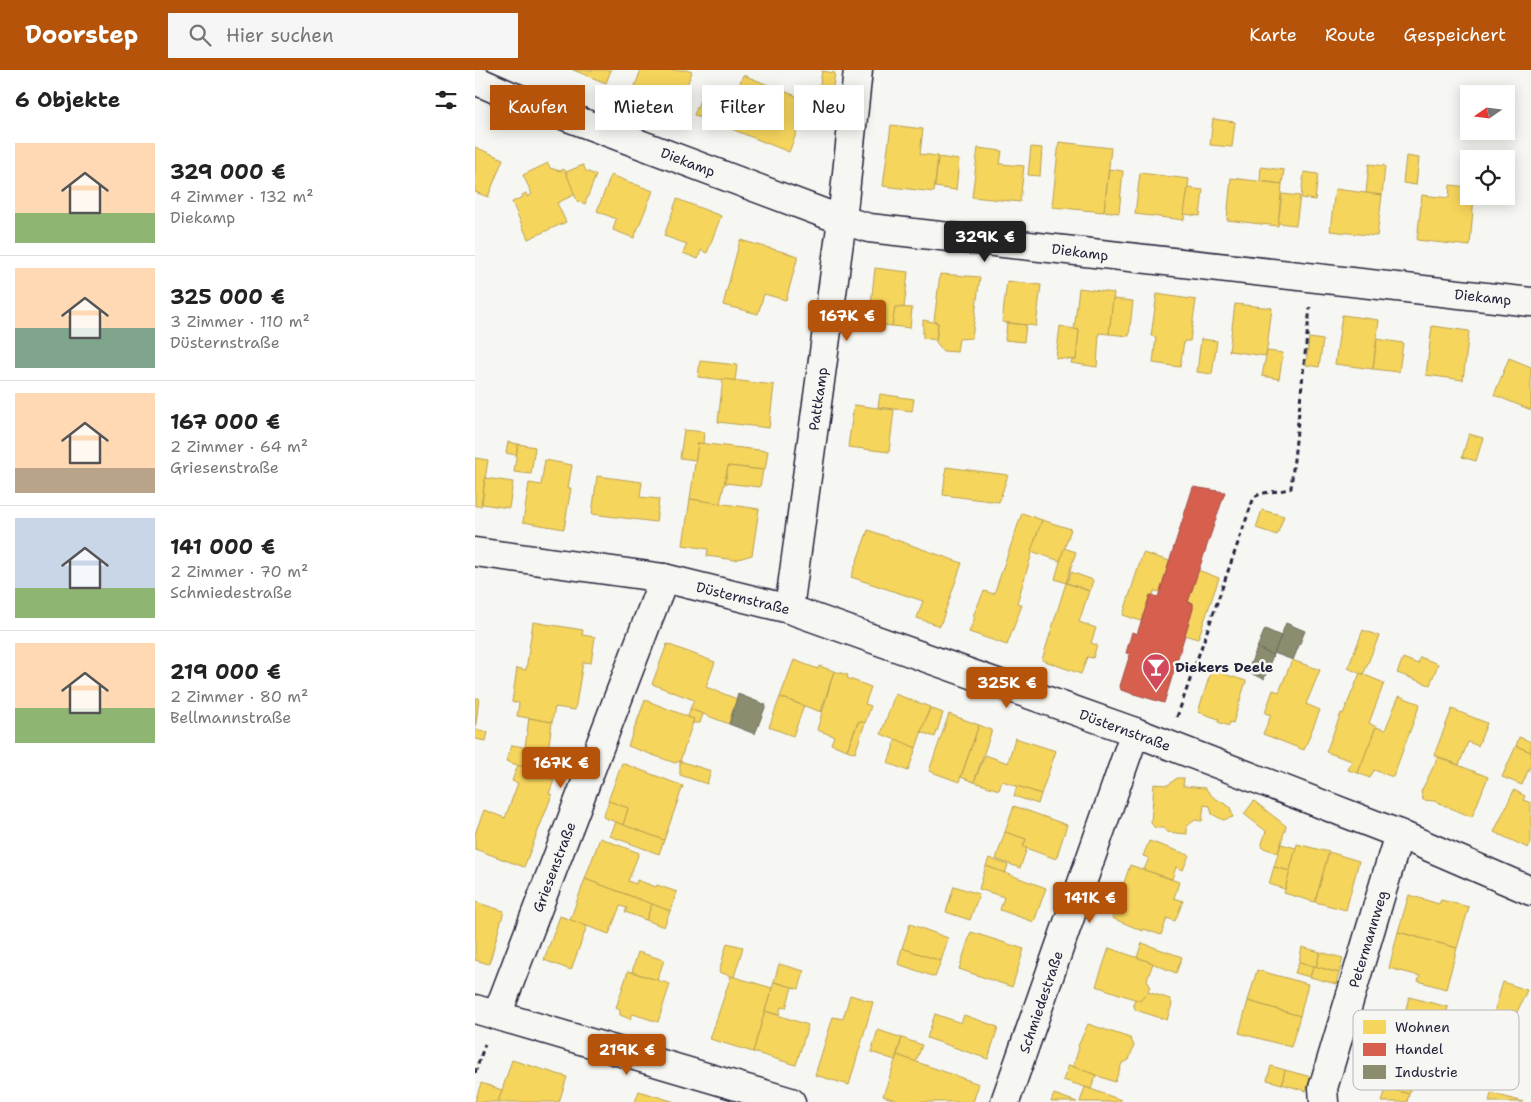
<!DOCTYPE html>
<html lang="de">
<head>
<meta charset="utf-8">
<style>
	body { margin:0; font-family:"Shantell Sans",sans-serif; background:#f6f6f6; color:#222; height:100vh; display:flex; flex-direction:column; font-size:19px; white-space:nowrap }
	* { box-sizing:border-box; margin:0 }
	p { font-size:16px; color:#767676 }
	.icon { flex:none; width:28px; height:28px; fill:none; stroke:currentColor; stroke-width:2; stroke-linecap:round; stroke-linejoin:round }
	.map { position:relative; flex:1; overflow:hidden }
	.details { display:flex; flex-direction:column; background:#fff; width:475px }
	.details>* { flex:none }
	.guide { position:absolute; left:15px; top:15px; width:475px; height:45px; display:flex; gap:10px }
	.needle { width:32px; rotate:256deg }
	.buttons { position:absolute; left:985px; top:15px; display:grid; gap:10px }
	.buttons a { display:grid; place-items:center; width:55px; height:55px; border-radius:0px; background:#fff; box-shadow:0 2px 12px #0003; font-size:25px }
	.price { position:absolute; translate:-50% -42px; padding:0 11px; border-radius:5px; background:#b45309; color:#fff; font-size:16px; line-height:32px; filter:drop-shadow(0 1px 2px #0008) }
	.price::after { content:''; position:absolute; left:50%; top:30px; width:15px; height:11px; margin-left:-8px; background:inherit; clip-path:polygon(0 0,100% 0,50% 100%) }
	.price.active { background:#222; color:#fff }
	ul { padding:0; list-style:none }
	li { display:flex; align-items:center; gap:15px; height:125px; padding:0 15px }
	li+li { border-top:1px solid #e0e0e0 }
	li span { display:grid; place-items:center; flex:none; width:140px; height:100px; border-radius:0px; color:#555 }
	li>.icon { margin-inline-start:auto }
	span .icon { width:60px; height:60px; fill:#fffc; stroke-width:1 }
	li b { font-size:21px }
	h2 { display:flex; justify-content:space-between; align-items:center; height:60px; padding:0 15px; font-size:21px }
	.chip { padding:0 18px; border-radius:0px; background:#fff; box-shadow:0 2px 12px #0003; font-size:18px; line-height:45px }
	.chip.active { background:#b45309; color:#fff }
	header { display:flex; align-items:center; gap:30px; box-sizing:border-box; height:70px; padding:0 25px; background:#b45309; color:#fff }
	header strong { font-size:24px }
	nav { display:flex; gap:28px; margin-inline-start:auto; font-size:18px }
	.search { width:350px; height:45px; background:#f6f6f6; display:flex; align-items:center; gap:12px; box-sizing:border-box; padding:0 18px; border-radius:0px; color:#767676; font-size:19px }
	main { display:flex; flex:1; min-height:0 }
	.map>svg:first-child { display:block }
	.homes { fill:#f6d55c; stroke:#b69f52 }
	.shops { fill:#d6604d; stroke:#a04d48 }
	.industry { fill:#8c8c6e; stroke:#6c6c5f }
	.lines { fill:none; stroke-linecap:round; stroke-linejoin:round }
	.minor-casing { stroke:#22223b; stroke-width:31 }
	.path { stroke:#22223b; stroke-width:3; stroke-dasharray:5 4; stroke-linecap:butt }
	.minor { stroke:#f6f6f2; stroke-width:28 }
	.labels { text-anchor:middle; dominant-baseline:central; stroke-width:5; stroke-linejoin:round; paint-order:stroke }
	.street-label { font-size:14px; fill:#22223b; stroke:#f6f6f2 }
	.poi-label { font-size:14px; font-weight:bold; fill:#22223b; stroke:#f6f6f2; text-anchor:start }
	.key { fill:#f6f6f2; stroke:#b6b6bb; stroke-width:1 }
	.key-label { font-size:14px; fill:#22223b }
</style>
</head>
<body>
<header>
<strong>Doorstep</strong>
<div class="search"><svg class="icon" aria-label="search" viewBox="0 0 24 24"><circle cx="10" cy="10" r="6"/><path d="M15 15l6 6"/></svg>Hier suchen</div>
<nav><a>Karte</a><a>Route</a><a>Gespeichert</a></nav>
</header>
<main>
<section class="details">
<h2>6 Objekte<svg class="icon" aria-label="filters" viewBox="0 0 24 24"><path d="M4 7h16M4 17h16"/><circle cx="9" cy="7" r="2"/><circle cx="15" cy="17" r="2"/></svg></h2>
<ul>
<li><span style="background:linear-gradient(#ffd9b3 70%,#8fb573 0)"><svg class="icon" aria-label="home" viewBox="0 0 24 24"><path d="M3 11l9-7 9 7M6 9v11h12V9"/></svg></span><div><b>329 000 €</b><p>4 Zimmer · 132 m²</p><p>Diekamp</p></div></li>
<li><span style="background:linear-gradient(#ffd9b3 60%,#7fa58c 0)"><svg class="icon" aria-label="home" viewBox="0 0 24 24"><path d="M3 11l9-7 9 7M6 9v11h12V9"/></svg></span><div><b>325 000 €</b><p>3 Zimmer · 110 m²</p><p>Düsternstraße</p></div></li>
<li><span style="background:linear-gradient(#ffd9b3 75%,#b9a48a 0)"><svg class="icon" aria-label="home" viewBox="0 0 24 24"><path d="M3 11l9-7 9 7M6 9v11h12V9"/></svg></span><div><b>167 000 €</b><p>2 Zimmer · 64 m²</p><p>Griesenstraße</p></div></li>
<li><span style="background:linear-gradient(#c9d6e8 70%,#8fb573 0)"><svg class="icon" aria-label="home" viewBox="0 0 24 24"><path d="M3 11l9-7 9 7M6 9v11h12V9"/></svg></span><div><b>141 000 €</b><p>2 Zimmer · 70 m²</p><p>Schmiedestraße</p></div></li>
<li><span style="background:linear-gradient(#ffd9b3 65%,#8fb573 0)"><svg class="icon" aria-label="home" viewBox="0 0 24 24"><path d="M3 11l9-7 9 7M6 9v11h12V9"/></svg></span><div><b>219 000 €</b><p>2 Zimmer · 80 m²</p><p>Bellmannstraße</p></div></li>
</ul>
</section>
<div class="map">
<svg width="1056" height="1032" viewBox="0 0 1056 1032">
	<rect width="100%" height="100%" fill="#f6f6f2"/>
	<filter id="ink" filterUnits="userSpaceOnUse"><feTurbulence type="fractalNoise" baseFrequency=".02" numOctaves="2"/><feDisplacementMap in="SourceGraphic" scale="10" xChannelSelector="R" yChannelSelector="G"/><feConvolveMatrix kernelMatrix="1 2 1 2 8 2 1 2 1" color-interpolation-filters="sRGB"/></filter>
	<g filter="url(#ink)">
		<g class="homes">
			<polygon points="98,0 136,0 131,13"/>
			<polygon points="166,0 211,0 217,2 203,38 158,21"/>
			<polygon points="347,1 360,3 356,29 343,27"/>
			<polygon points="268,5 334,31 314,82 249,56"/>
			<polygon points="229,20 254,30 244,55 219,45"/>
			<polygon points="738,49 760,52 757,77 735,75"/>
			<polygon points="416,55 448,59 445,84 463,86 459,122 408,116"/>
			<polygon points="584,72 636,78 629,142 577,137"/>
			<polygon points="0,77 28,89 13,127 0,122"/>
			<polygon points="556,77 567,78 565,106 553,105"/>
			<polygon points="503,78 527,81 525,94 549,96 545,132 497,127"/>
			<polygon points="931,86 944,88 941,115 928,113"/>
			<polygon points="463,87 484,90 481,120 460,117"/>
			<polygon points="73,93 75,98 85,101 89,99 101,124 82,133 91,152 53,169 37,132 48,127 47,125 51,123 52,127 57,124 48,105"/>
			<polygon points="894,94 910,96 907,125 891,123"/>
			<polygon points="108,95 111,101 121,105 110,134 102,131 91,102"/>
			<polygon points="786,97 809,100 807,114 785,111"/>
			<polygon points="634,99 648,101 644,143 629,141"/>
			<polygon points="829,102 843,104 840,130 826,128"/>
			<polygon points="665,103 714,109 709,150 660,144"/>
			<polygon points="136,105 178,121 159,168 138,160 141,149 122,141"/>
			<polygon points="756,108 807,114 803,156 752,150"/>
			<polygon points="975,115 994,117 994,126 999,126 995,176 942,170 947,125 974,128"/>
			<polygon points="713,118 728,120 725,146 709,144"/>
			<polygon points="860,119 907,125 902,166 855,161"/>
			<polygon points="807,124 825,126 821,155 803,153"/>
			<polygon points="202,129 246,146 232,183 226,180 223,189 208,183 212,174 189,166"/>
			<polygon points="265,170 323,186 311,230 289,224 283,244 248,235"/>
			<polygon points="400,198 433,202 429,238 420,237 417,256 397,254 400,235 396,234"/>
			<polygon points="465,204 505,207 497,268 484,269 482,282 468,281 461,272 463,253 459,251"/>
			<polygon points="532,211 566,215 561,256 527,252"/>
			<polygon points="604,218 639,223 634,264 624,263 622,297 596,293 597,290 601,290 604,260 599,260"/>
			<polygon points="682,224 721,230 715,271 709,271 705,297 678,293 681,267 676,266"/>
			<polygon points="638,229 658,231 654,266 634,264"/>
			<polygon points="760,234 797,238 791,286 754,281"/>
			<polygon points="420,237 437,238 435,258 417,256"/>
			<polygon points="867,245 904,250 898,299 860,294"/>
			<polygon points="448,250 463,253 461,270 448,268"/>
			<polygon points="532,253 551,255 549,272 530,270"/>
			<polygon points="585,256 604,260 601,290 581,288"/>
			<polygon points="957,256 994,261 988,310 951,305"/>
			<polygon points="834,268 848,270 844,297 831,295"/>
			<polygon points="726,269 742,271 737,304 722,302"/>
			<polygon points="902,269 928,273 924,302 898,299"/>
			<polygon points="792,281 808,283 804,309 787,306"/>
			<polygon points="1034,288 1056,297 1056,340 1019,325"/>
			<polygon points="225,291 262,295 260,311 223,307"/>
			<polygon points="248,309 299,315 294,358 243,352"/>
			<polygon points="405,324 439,329 437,341 403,337"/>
			<polygon points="379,335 419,340 414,382 373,377"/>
			<polygon points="209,360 229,362 228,374 223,373 221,390 205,388"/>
			<polygon points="994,364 1008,368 1001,391 987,387"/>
			<polygon points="33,372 43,374 41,385 31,383"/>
			<polygon points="223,373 293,381 290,400 253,396 245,434 215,429"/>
			<polygon points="43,374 60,377 56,404 39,402"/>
			<polygon points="0,388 13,390 6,436 0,436"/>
			<polygon points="70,390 97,395 93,418 96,418 89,459 48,452 54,413 66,415"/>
			<polygon points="253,396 288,400 285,417 250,413"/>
			<polygon points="471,397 533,405 524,432 468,425"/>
			<polygon points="122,406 167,412 165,427 184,429 181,452 117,444"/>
			<polygon points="10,408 38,412 34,438 7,434"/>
			<polygon points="215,429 284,439 277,485 260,490 232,486 233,479 208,475"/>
			<polygon points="787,440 809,446 802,465 781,458"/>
			<polygon points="547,443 567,450 542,533 547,535 532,575 494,562 500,547 498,546 509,521 519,524"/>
			<polygon points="567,450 596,459 585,491 556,481"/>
			<polygon points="393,460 487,493 465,556 442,548 448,531 376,507"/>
			<polygon points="589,478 601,482 591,513 580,509"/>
			<polygon points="668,483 695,491 685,522 679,521 678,525 675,525 666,551 648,545"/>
			<polygon points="723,500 744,508 723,569 709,565 718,539 718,533 713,532"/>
			<polygon points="596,502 618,510 615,521 592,513"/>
			<polygon points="591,513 614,521 604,552 621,558 616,573 622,575 618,588 612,587 606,604 567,590"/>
			<polygon points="58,552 108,560 107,565 120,567 116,593 108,592 100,640 80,637 77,652 42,646 44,633 37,632 42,598 51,600"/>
			<polygon points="888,560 904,566 888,605 873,598"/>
			<polygon points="192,574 240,592 231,617 262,629 254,654 215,639 219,630 177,614"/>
			<polygon points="945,587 963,594 955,615 922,603 928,588 943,594"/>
			<polygon points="319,590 343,599 344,596 359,601 346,642 305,627"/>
			<polygon points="817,590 845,600 831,634 845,640 829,680 788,664 796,645 790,643 798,620 804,622"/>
			<polygon points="738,595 750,599 749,604 771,611 758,653 755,652 754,656 743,652 744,649 723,642"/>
			<polygon points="359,601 373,605 372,608 396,617 390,634 396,636 390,653 384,651 382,654 372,680 356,674 359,666 342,660"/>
			<polygon points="885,603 909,613 894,653 901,657 883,703 873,700 877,691 851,682 866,643 868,644"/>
			<polygon points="420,624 455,637 441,678 406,664"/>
			<polygon points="924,626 945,634 918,707 899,700 895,708 883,703 901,657 910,660"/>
			<polygon points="305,627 329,636 318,666 294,657"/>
			<polygon points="0,628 4,628 0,662"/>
			<polygon points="170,630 219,649 205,691 200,693 153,676"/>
			<polygon points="455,638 468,643 460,667 446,662"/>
			<polygon points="215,639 228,644 225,653 218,653 219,649 213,647"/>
			<polygon points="977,639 1012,653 1003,676 993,672 984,695 959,685"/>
			<polygon points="474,644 504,655 484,712 454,701"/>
			<polygon points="54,648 77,652 73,681 50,677"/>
			<polygon points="384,651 390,653 380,683 372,680"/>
			<polygon points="504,655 517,660 499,712 486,707"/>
			<polygon points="0,659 13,662 11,671 0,669"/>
			<polygon points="1044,667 1056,672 1056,682 1041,676"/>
			<polygon points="540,668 581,681 566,724 527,711 524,720 499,712 510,685 533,693"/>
			<polygon points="421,669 441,678 433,701 413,693"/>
			<polygon points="37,675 82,683 72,706 31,691"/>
			<polygon points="1041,676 1056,682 1056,694 1047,715 1027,707"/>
			<polygon points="963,687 1013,707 997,747 959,731 948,730 946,722"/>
			<polygon points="205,691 236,701 232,714 205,705"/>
			<polygon points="147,693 208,716 189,770 148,755 153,738 133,731"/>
			<polygon points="43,695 79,710 74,724 77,725 49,797 0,779 0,764 9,740 30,748 43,713 37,711"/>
			<polygon points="702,708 709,708 708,716 730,718 738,727 755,737 758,747 748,750 737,744 735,736 729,735 727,751 720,750 712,756 712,764 692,762 689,758 680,758 676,753 679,714 693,715"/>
			<polygon points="542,716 566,724 563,734 539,726"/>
			<polygon points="1039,720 1050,726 1048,730 1056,733 1056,772 1053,778 1019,762"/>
			<polygon points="134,731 153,738 148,755 128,747"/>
			<polygon points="779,731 811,756 803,783 786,777 791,761 769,744"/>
			<polygon points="539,736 592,755 581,789 548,777 551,769 530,762"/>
			<polygon points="141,752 189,770 184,784 135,766"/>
			<polygon points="530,762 551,769 548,777 552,778 545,798 521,789"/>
			<polygon points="125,768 164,783 153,811 161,814 162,810 181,817 182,815 202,822 195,841 110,809"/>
			<polygon points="674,771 714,785 708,800 701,797 697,809 669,800 674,788 668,786"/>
			<polygon points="806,774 821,778 815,801 799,797"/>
			<polygon points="822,774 854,782 840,832 809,823"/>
			<polygon points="854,782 884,791 871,840 840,832"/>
			<polygon points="514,788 533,795 530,803 511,796"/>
			<polygon points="655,795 704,812 699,828 708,831 700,851 692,848 686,865 669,859 668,861 637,848"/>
			<polygon points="511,796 571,818 559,852 525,840 529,827 504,819"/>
			<polygon points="799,797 815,801 810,819 794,814"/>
			<polygon points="110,809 177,834 171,850 150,842 152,838 145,836 134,864 95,850"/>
			<polygon points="479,816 504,824 495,850 471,842"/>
			<polygon points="934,825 964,834 966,830 994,837 982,878 923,862"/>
			<polygon points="0,832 29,841 14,894 0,890"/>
			<polygon points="177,834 195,841 189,857 171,850"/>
			<polygon points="85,846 112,856 96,900 69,890"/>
			<polygon points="435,854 473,868 466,891 427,878"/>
			<polygon points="496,862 549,879 537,917 484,899"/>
			<polygon points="923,862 982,878 971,919 943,911 945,906 914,898"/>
			<polygon points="252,873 268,877 259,907 244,902"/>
			<polygon points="667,873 707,887 701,903 662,887"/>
			<polygon points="827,877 845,882 841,897 824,892"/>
			<polygon points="427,878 466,891 460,907 423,894"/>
			<polygon points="634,878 678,893 672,910 675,916 672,924 665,931 621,916"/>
			<polygon points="163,882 189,890 182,910 157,902"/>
			<polygon points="845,882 868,888 864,903 841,897"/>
			<polygon points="824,892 839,896 835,907 820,903"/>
			<polygon points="304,894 329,901 324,919 299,912"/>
			<polygon points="839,896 864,903 861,914 835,907"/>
			<polygon points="782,900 833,914 825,946 773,931"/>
			<polygon points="153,901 195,914 183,952 158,944 155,949 145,945 145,940 141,938"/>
			<polygon points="256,906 297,918 278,982 235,969"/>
			<polygon points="299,912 317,917 311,938 306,937 304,945 290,941"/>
			<polygon points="1028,912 1052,920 1039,949 1019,942"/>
			<polygon points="673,922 695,929 697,934 692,950 661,940 658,935 660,929 665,931"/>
			<polygon points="375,925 398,932 374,1015 340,1005 358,947 368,949"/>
			<polygon points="934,927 973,937 966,961 928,950"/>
			<polygon points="773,931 825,946 816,977 764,963"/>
			<polygon points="290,941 333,955 321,995 278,982"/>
			<polygon points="460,944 486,953 489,945 523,957 513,989 452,968"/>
			<polygon points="613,954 655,968 659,975 654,990 647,993 640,1012 598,997 604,978 603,976"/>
			<polygon points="403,960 427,968 420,990 396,982"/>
			<polygon points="427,968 447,975 441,992 422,985"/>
			<polygon points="894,977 946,991 934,1024 885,1011 890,982 893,983"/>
			<polygon points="422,985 504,1014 498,1032 427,1032 408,1026"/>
			<polygon points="37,990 92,1007 84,1032 23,1032"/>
			<polygon points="594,995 621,1005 616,1019 588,1010"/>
			<polygon points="796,996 810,1000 807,1014 792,1010"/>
			<polygon points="810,1000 836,1007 831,1021 807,1014"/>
			<polygon points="6,1013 27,1020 23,1032 0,1032"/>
			<polygon points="610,1017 646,1030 645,1032 605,1032"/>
			<polygon points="911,1018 934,1024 932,1032 907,1032"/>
			<polygon points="164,1021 200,1032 160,1032"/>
			<polygon points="1016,1023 1048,1032 1014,1032"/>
			<polygon points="579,1024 602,1032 576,1032"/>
		</g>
		<polygon class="shops" points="718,417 750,422 713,532 718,533 718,539 689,633 646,620 645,616 655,584 651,583 657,562 662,564 675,525 683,527"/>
		<g class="industry">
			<polygon points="811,553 830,561 818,590 799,583"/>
			<polygon points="790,559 806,566 798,585 782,578"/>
			<polygon points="782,578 798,585 789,609 772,602"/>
			<polygon points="263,624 291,635 280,664 254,654"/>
		</g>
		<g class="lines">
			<g class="minor-casing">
				<g id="minor">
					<polyline points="0,10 34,25 367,150 394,158 1056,232"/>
					<polyline points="0,482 189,508 314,539 660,662 924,764 1056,821"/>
					<polyline points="314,539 367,150 383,0"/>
					<polyline points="0,939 316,1032"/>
					<polyline points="22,945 189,508"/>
					<polyline points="530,1032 660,662"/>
					<polyline points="849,1032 848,1018 924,764"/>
				</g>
			</g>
			<g class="path">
				<path d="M702 647 779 427C791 420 803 423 816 418L835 237"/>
				<polyline points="0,1003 10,974"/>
			</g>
			<use href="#minor" class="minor"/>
		</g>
	</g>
	<defs>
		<g id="bar-pin" transform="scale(1.4375)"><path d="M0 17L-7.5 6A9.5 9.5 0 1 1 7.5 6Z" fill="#d1495b" stroke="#f6f6f2"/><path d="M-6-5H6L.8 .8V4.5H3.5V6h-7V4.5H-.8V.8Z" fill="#fff"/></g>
	</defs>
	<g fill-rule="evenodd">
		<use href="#bar-pin" x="681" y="597"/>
	</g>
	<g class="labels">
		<g class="street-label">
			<text transform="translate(213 92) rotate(21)">Diekamp</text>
			<text transform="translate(605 182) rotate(7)">Diekamp</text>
			<text transform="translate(1008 227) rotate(6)">Diekamp</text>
			<text transform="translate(343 329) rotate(-82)">Pattkamp</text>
			<text transform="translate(268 528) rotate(14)">Düsternstraße</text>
			<text transform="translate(650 660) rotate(20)">Düsternstraße</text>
			<text transform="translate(79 797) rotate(-69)">Griesenstraße</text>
			<text transform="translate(893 869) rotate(-73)">Petermannweg</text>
			<text transform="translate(566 932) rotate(-71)">Schmiedestraße</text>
		</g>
		<g class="poi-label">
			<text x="700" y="597">Diekers Deele</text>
		</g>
	</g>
	<rect x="878" y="940" width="166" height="80" rx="8" class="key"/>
	<rect x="888" y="950" width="23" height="14" fill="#f6d55c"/>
	<rect x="888" y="973" width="23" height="13" fill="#d6604d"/>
	<rect x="888" y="995" width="23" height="14" fill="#8c8c6e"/>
	<g class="key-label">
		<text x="920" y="962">Wohnen</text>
		<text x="920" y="984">Handel</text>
		<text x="920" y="1007">Industrie</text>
	</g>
</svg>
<div class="buttons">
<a><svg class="needle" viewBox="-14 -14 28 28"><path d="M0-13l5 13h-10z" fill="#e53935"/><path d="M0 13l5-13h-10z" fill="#767676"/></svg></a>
<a><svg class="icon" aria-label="locate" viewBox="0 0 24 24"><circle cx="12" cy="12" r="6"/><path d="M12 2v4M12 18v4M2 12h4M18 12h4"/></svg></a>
</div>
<b class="price active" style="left:510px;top:193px">329K €</b>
<b class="price" style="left:372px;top:272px">167K €</b>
<b class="price" style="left:532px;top:639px">325K €</b>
<b class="price" style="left:86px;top:719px">167K €</b>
<b class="price" style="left:615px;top:854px">141K €</b>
<b class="price" style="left:152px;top:1006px">219K €</b>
<div class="guide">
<a class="chip active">Kaufen</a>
<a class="chip">Mieten</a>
<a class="chip">Filter</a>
<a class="chip">Neu</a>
</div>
</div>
</main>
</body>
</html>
